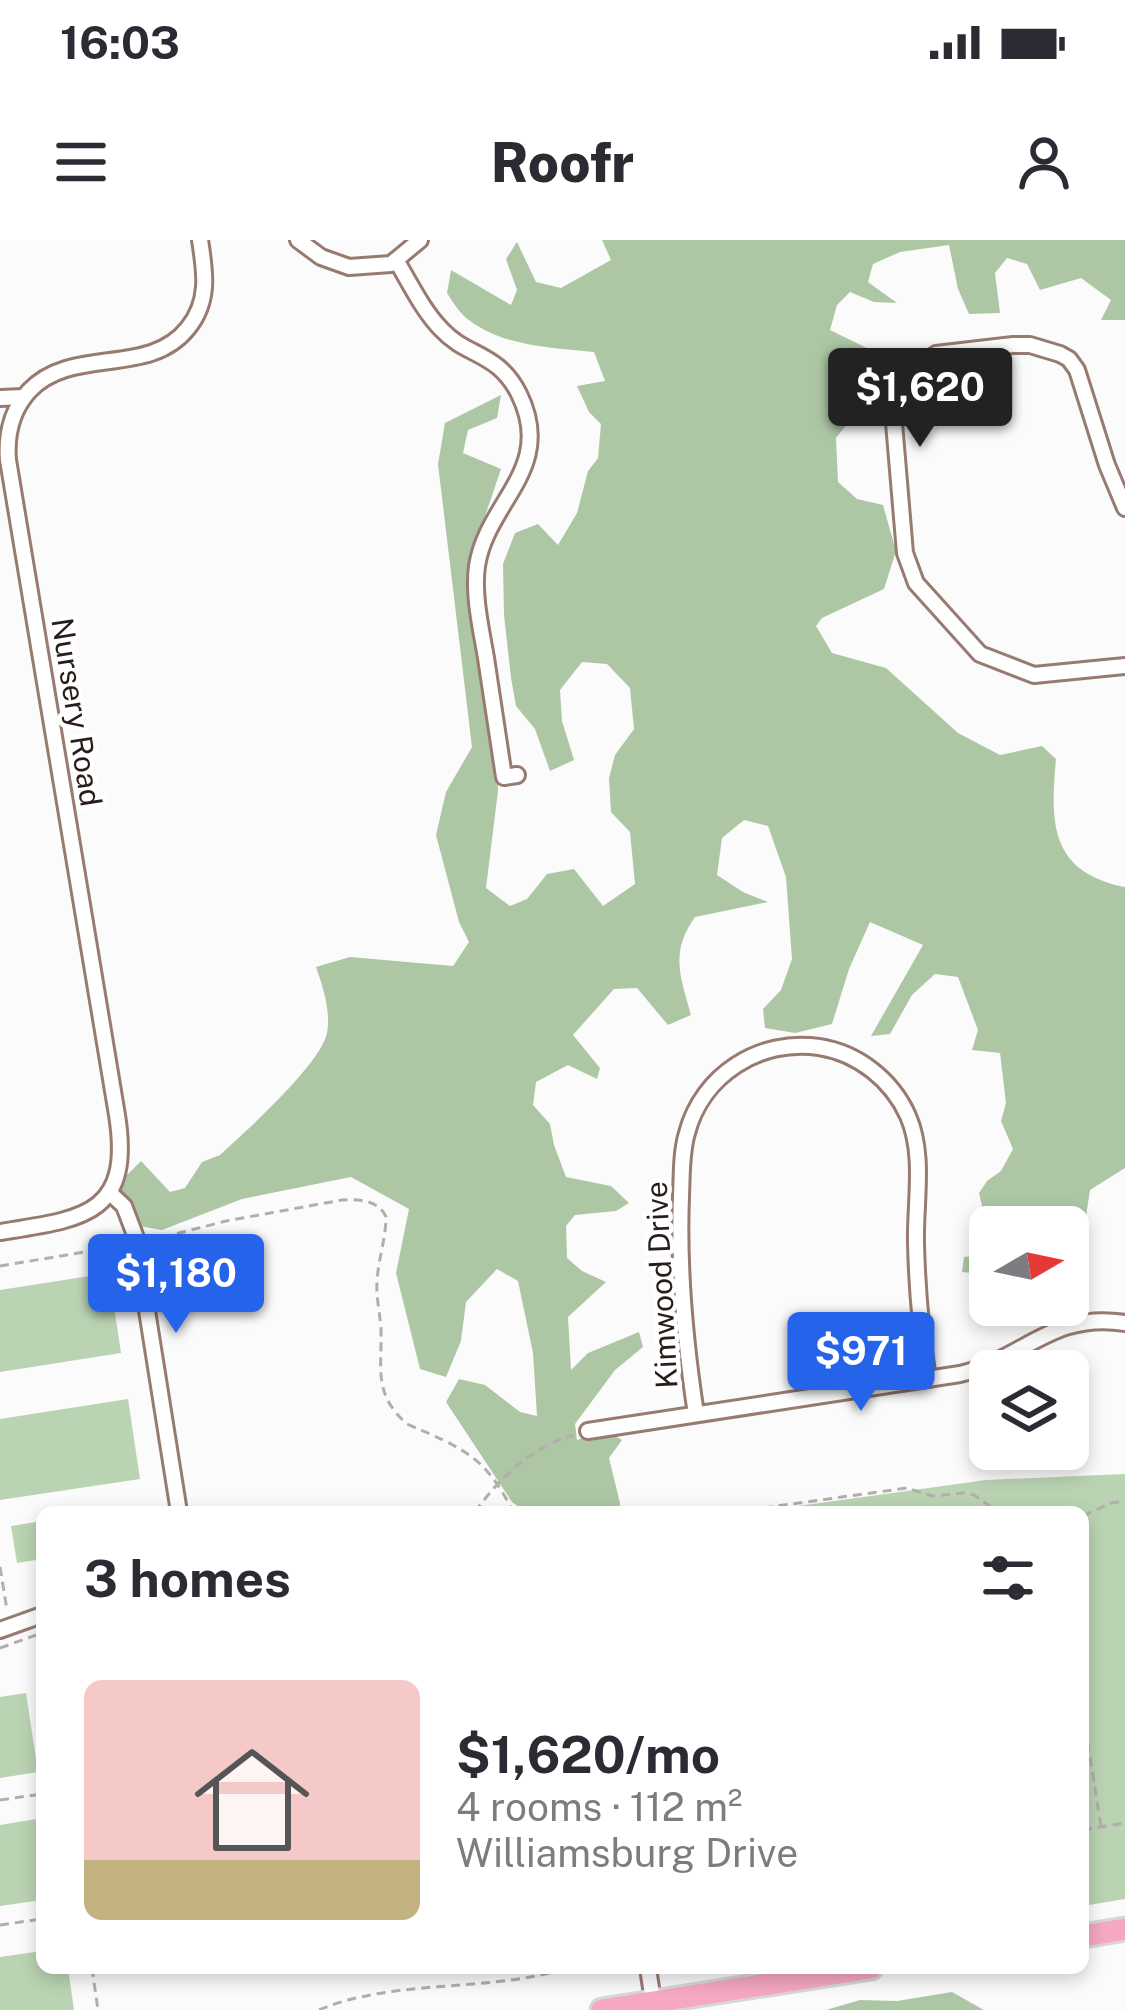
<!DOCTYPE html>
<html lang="en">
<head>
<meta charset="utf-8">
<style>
	body { margin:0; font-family:"Public Sans",sans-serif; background:#f7f7f7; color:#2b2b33; height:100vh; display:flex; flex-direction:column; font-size:45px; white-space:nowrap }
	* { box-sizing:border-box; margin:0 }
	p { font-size:39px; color:#7c7c81 }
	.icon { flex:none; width:66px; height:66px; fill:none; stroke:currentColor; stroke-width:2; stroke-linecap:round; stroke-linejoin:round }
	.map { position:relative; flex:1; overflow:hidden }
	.drawer { position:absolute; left:36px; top:1266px; width:1053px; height:468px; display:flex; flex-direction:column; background:#fff; border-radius:18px; box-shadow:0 6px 18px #0003 }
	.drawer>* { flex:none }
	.needle { width:78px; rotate:81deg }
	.tools { position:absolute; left:969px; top:966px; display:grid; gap:24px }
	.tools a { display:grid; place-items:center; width:120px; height:120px; border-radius:18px; background:#fff; box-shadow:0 6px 18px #0003; font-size:60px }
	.price { position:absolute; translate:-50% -102px; padding:0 27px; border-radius:12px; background:#2563eb; color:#fff; font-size:39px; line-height:78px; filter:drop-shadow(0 3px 6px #0008) }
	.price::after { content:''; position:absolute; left:50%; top:72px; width:36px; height:27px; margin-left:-18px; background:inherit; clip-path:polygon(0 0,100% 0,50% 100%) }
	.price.current { background:#222; color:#fff }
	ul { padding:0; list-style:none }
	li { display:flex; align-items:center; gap:36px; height:300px; padding:0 48px }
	li span { display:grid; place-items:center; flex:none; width:336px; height:240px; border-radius:18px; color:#555 }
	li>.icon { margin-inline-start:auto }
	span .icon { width:144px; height:144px; fill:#fffc; stroke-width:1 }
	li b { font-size:51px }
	h2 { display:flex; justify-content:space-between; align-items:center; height:144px; padding:0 48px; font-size:51px }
	.status { display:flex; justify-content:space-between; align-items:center; height:84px; padding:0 60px; background:#fff; direction:ltr }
	.status svg { height:33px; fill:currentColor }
	header { display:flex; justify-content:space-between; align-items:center; height:156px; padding:0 48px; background:#fff; font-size:54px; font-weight:800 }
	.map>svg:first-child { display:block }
	.green { fill:#bad4b3 }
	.forest { fill:#adc7a5 }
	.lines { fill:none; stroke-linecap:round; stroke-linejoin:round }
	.street-casing { stroke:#977b71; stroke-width:20 }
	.primary-casing { stroke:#d8d6d6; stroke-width:27 }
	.path { stroke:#b2aeac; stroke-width:3; stroke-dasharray:9 6; stroke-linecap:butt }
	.street { stroke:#fff; stroke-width:14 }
	.primary { stroke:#f5a8c2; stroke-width:21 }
	.labels { text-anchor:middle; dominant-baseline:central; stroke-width:9; stroke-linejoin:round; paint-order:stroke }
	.street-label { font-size:30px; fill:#281d19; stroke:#fff }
</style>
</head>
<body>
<div class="status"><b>16:03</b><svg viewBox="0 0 49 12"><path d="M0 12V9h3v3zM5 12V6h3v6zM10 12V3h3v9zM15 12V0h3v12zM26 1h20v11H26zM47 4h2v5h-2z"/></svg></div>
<header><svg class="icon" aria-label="menu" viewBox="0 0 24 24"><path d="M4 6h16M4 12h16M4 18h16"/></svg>Roofr<svg class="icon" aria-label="person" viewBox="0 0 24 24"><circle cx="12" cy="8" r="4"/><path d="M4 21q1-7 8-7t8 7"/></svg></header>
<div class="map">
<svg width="1125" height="1770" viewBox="0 0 1125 1770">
	<rect width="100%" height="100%" fill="#fbfbfb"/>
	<g class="green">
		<polygon points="109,1033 121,1113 0,1132 0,1050"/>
		<polygon points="128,1159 140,1239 0,1260 0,1179"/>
		<polygon points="1125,1234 1125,1659 1083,1666 1083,1272 755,1272 986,1240"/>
		<polygon points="42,1281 42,1319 17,1323 11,1286"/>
		<polygon points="26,1453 38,1532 0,1538 0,1457"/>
		<polygon points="42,1578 42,1660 0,1666 0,1585"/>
		<polygon points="42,1711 42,1728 68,1728 74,1770 0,1770 0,1717"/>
	</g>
	<g class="forest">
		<path d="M602 0H1125V80H1101L1111 60 1081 38 1040 50 1027 24 1007 18 995 33 1000 73 969 74 958 49 949 5 900 12 873 24 868 42 897 63 874 62 850 52 837 65 830 90 881 115 864 123 863 164 836 198 838 242 857 259 883 265 896 311 884 349 822 378 816 386 832 413 886 428 958 493 1000 515 1042 506 1056 519C1050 583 1050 632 1125 647V928L1090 950 1078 1029 1068 1045V987H990V1035L962 1032 964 1017 986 1015 984 975 979 953 987 941 1001 931 1013 909 1001 881 1006 863 1000 813 972 810 978 790 958 737 935 734 912 755 890 794 871 796 923 705 870 682 849 729 832 784 795 793 765 788 763 769 781 750 792 719 786 637 768 586 744 580 722 598 717 635 743 652 768 662 695 677C670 712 680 736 691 775L668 785 637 748 614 749 573 795 600 828 597 839 568 825 536 842 533 865 550 884 554 905 566 937 611 946 629 963 616 971 575 975 566 986 567 1018 582 1031 606 1042 568 1077 571 1130 588 1113 639 1092 643 1107 615 1130 575 1184 577 1200 605 1190 622 1200 609 1218 620 1263 619 1272H526L512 1262 446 1162 459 1139 485 1145 520 1172 537 1176 533 1113 518 1041 497 1029 466 1062 461 1101 446 1137 420 1129 396 1033 409 969 351 937 242 959 162 990 122 983 112 960 123 939 141 921 170 952 185 948 202 922 220 915C245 892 321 824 327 793 331 772 323 747 316 727L350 717 453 726 469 702 459 682 436 595 446 552 472 507 438 224 445 183 501 155 497 178 468 190 463 213 501 229 473 312 470 352 496 504 498 551 486 648 510 666 527 659 547 634 574 629 603 666 635 644 630 592 611 572 609 538 615 515 634 489 630 448 607 424 582 422 560 450 562 481 574 520 550 531 535 489 516 466 511 438 504 375 503 324 515 293 538 284 558 305 577 273 588 231 598 218 601 184 589 172 577 146 605 141 594 112C551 108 498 106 464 76 458 70 452 61 447 53L451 30 511 65 517 50 506 19 517 2 536 42 561 48 611 20Z"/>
		<polygon points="952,1752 984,1770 826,1770 860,1760 897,1761"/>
	</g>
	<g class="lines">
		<g class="street-casing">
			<g id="street">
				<polyline points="298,0 321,17 349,27 391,24 420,0"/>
				<path d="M396 20C410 43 423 71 442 90 467 117 498 112 519 154 556 229 487 261 477 326 473 356 481 388 486 418 492 458 498 497 504 537L517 535"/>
				<polyline points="0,158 24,157"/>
				<polyline points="1125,268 1107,225 1077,130 1069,119 1060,114 1030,105 1013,105 936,114 910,131 895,156 893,171 905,313 916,343 980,414 1034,435 1125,426"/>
				<polyline points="109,952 124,966 135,995 179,1272"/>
				<path d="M0 992C82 979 133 976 117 875L8 220C6 194 11 171 29 151 72 105 149 138 188 88 210 61 205 32 200 0"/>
				<path d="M696 1174C685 1102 678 1029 681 956 682 935 681 913 687 893 702 835 760 798 819 807 858 813 892 840 908 876 925 915 915 961 916 1003 917 1048 921 1093 928 1139"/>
				<path d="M588 1191 960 1134C1024 1119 1052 1071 1125 1083"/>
				<polyline points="0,1390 42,1375"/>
				<polyline points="648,1728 653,1761"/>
			</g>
		</g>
		<g class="primary-casing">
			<g id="primary">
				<polyline points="1083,1696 1125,1689"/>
				<polyline points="602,1770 871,1728"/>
			</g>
		</g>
		<g class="path">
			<path d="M148 1001 226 981 342 960C358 959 379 960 386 977 386 998 378 1020 377 1042 376 1058 380 1073 381 1089 382 1129 373 1154 407 1184 462 1208 486 1216 513 1272"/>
			<polyline points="0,1026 121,1006"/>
			<path d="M475 1272C500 1237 532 1207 574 1195"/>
			<polyline points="734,1272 907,1248 933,1256 963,1253 974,1255 998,1272"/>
			<polyline points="1083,1276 1111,1263 1125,1261"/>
			<polyline points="0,1327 7,1370"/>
			<polyline points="37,1396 42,1413"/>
			<polyline points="0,1408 42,1393"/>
			<polyline points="1083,1473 1101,1587"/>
			<polyline points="0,1560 42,1554"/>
			<polyline points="1083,1590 1125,1583"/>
			<polyline points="0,1685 42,1679"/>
			<polyline points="92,1728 98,1770"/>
			<path d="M319 1770C395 1738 489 1753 568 1728"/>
		</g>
		<use href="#street" class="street"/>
		<use href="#primary" class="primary"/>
	</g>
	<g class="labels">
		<g class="street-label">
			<text transform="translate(77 472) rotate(81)">Nursery Road</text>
			<text transform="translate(661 1045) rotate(-93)">Kimwood Drive</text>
		</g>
	</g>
</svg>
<div class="tools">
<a><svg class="needle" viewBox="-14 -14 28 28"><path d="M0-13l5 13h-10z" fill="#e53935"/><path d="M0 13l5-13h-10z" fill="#7c7c81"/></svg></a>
<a><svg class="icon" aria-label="layers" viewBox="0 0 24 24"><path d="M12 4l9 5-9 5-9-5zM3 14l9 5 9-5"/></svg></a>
</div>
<b class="price current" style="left:920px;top:210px">$1,620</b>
<b class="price" style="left:176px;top:1096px">$1,180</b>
<b class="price" style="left:861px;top:1174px">$971</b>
<section class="drawer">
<h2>3 homes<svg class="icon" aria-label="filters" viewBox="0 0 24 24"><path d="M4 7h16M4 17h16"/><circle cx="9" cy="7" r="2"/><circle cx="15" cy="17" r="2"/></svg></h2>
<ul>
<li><span style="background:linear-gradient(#f6c9c9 75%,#c2b280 0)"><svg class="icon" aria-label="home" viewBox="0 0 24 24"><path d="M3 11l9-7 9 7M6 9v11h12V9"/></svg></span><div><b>$1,620/mo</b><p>4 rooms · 112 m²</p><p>Williamsburg Drive</p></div></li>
</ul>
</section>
</div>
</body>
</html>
